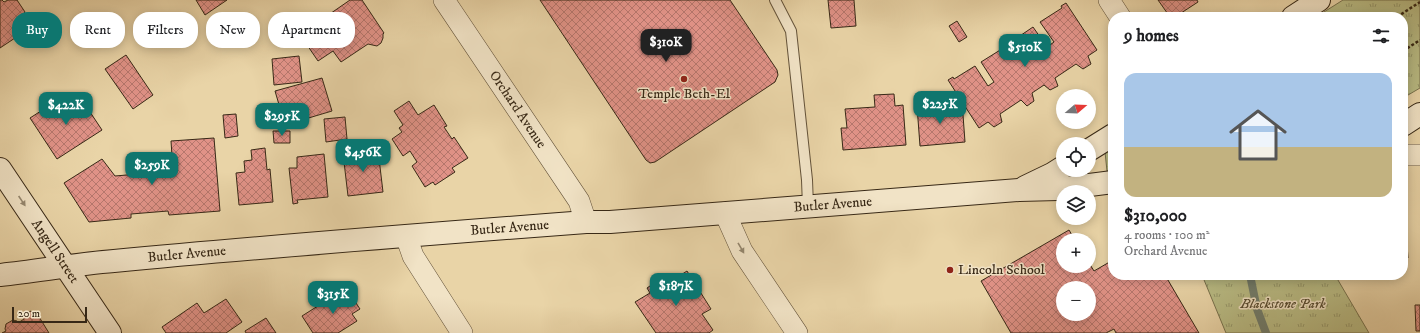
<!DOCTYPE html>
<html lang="en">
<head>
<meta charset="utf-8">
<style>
	body { margin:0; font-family:"IM FELL DW Pica",serif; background:#f2f2f2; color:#202124; height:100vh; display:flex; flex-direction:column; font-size:15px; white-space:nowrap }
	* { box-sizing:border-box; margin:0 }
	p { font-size:13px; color:#757577 }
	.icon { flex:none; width:22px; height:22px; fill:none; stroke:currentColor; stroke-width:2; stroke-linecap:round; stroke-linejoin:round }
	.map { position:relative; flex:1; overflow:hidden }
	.drawer { position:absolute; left:1108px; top:12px; width:300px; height:268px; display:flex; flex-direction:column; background:#fff; border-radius:16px; box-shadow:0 2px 10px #0003 }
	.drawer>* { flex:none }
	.guide { position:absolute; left:12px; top:12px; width:380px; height:36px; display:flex; gap:8px }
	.needle { width:26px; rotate:71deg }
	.buttons { position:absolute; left:1056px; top:89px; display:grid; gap:8px }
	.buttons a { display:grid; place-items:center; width:40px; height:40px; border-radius:50%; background:#fff; box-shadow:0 2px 10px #0003; font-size:20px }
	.scale { position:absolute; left:12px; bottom:10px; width:75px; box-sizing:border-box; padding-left:4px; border:2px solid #372816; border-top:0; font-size:11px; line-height:14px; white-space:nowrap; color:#372816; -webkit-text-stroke:3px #f1e3c6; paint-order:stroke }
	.price { position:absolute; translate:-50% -34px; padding:0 9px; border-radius:8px; background:#0f766e; color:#fff; font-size:13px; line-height:26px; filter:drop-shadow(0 1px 2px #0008) }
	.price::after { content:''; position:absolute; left:50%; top:24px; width:12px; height:9px; margin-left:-6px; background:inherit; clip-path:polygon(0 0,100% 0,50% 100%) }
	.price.selected { background:#222; color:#fff }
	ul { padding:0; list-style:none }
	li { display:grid; align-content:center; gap:8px; height:212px; padding:0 16px }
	li span { display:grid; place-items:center; height:124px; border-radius:12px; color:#555 }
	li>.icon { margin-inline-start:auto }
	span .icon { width:72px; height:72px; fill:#fffc; stroke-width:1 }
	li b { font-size:17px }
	h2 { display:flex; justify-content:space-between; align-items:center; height:48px; padding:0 16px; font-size:17px }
	.chip { padding:0 14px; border-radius:16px; background:#fff; box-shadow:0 2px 10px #0003; font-size:14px; line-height:36px }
	.chip.selected { background:#0f766e; color:#fff }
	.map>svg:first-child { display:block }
	.park { fill:url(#park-tufts); stroke:#78724e }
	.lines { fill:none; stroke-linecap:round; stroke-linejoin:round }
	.stream { stroke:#717e6e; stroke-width:8 }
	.building { fill:url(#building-cross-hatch); stroke:#372816; fill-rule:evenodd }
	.lane-casing { stroke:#64533a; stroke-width:12 }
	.street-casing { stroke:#64533a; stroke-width:22 }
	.secondary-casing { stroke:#372816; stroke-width:24 }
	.path { stroke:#372816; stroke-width:2.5; stroke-dasharray:3 2; stroke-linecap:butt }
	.lane { stroke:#f1e3c6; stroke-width:10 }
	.street { stroke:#f1e3c6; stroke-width:21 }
	.secondary { stroke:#f1e3c6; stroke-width:22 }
	.oneway { fill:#94866e }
	.poi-dot { fill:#8f2418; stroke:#f1e3c6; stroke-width:1.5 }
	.labels { text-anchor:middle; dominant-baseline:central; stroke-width:3; stroke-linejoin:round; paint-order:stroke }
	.poi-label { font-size:14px; fill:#372816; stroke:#f1e3c6 }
	.street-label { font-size:14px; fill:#372816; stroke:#f1e3c6 }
	.park-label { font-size:14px; font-style:italic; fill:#584d32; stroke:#f1e3c6 }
</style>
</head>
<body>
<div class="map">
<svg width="1420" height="333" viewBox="0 0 1420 333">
	<defs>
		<pattern id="park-tufts" width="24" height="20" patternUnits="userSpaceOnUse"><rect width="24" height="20" fill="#b9bc85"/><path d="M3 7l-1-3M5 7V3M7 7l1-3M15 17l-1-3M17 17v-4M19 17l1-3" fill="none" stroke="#97996c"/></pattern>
		<pattern id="building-cross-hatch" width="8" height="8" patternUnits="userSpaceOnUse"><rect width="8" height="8" fill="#e09287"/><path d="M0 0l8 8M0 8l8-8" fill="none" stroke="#b6776d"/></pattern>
	</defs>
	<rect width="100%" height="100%" fill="#e9d4a7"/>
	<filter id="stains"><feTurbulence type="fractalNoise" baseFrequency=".005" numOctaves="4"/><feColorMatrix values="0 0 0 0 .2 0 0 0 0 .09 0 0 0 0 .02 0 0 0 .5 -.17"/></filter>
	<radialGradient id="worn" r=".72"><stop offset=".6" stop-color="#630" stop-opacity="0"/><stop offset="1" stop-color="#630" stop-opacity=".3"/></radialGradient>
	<g class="park">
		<polygon points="1343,0 1420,0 1420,88 1403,98 1403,17 1316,17"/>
		<polygon points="1113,147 1113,170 1107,171 1105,152"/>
		<polygon points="1202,275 1335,275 1369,333 1226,333"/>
	</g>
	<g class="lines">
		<polyline class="stream" points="1250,275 1257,309 1266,333"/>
	</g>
	<g class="building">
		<polygon points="0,0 2,0 4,2 8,0 17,0 25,12 22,15 30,28 0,48"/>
		<polygon points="196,0 227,0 205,15"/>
		<polygon points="350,0 362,0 384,33 383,34 383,38 381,43 377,46 368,44 341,62 333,51 318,61 303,39 327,23 324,18"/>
		<polygon points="540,0 730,0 777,70 778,75 775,82 655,162 650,163 646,160"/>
		<polygon points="828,0 854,0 856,26 831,28"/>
		<polygon points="1158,0 1197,0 1198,2 1175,17 1170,17"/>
		<polygon points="1066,3 1097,50 1088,56 1091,64 1083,69 1076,64 1055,78 1058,86 1050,90 1044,85 1032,93 1034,101 1027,106 1021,100 1000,114 1002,122 994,127 988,122 979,128 948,80 953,77 954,79 975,66 988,86 994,82 981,62 1005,47 1012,58 1017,59 1019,54 1011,42 1033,27 1047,47 1054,42 1040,22 1062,8 1061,6"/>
		<polygon points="957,21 967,37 959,42 949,26"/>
		<polygon points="126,55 153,95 133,109 105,69"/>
		<polygon points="299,56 302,82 274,85 272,59"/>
		<polygon points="322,78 332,111 285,125 275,91"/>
		<polygon points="894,94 895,106 903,105 906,145 843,150 841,128 847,128 845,109 875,107 874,95"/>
		<polygon points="80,97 102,130 57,159 30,118 58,100 64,108"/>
		<polygon points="409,101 418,115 434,105 447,126 444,127 452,139 454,137 468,158 452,168 455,172 435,185 433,182 425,187 412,166 417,162 410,151 403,156 392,139 402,132 399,128 403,125 394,111"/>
		<polygon points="929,103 932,105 955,103 956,110 960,110 960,116 963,115 965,142 920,146 917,106 920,106 923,104"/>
		<polygon points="236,114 238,136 225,138 223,115"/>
		<polygon points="345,117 347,139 326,142 324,119"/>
		<polygon points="273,131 290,131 290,143 274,143"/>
		<polygon points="214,138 220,211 169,215 168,211 131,214 131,218 89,222 64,183 102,159 115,176 173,171 171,141"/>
		<polygon points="265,148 267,170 270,169 273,202 239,205 236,173 245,172 244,161 252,160 251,150"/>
		<polygon points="378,150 383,192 348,196 344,162 349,162 348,153"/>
		<polygon points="324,154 328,197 297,200 298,203 293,204 289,168 297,168 297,157"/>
		<polygon points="1403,203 1404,203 1408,258 1403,259"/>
		<path d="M1069 230 1075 240H1063V266H1089V263L1094 271 1113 260V275H1165L1199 333H1116L1114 329 1106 333H1011L981 281ZM1063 288H1089V314H1063Z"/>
		<polygon points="687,271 711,309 702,314 713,330 709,333 656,333 635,302 650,293 647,288 666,275 670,282"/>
		<polygon points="348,291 360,309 352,314 357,321 338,333 313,333 302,316 340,292 342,295"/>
		<polygon points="226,299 242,322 226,333 166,333 162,327 197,303 204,313"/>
		<polygon points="1415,305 1420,305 1420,331 1416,331"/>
		<polygon points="31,311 33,314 36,312 49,333 2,333 6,331 5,329 6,324 13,320 17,321 18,323 24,319 22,316"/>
		<polygon points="266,318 276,333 246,333 245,331"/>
	</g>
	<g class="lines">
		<g class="lane-casing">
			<polyline id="lane" points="775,0 791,31 807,180 808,206"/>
		</g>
		<g class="street-casing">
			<g id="street">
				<path id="s1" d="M444 0 579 201 586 222"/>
				<polyline points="1109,0 1120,17"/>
				<polyline points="1403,155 1420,155"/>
				<polyline points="725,213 742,251 797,333"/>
				<polyline points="406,236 413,256 462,333"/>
			</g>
		</g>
		<g class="secondary-casing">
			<g id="secondary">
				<polyline points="1293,17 1319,0"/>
				<polyline points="1403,125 1420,114"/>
				<polyline points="1089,150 1113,135"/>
				<path id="s2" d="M0 169 110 333"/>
				<polyline points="1025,187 1052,174 1063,167"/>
				<path id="s3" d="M0 275C38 271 76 264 114 261 271 246 428 234 586 222H610L1019 190 1058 189 1113 182"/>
			</g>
		</g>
		<g class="path">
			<polyline points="1397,17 1420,2"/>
			<polyline points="1403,51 1420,40"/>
		</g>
		<use href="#lane" class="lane"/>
		<use href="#street" class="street"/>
		<use href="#secondary" class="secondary"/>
	</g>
	<defs><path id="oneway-solid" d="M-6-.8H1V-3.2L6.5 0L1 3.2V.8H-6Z"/></defs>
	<g class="oneway">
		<use href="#oneway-solid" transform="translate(22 201) rotate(56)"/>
		<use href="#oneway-solid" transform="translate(741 248) rotate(60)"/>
	</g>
	<g class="poi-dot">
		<circle cx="684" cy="79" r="4"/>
		<circle cx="950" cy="270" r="4"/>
	</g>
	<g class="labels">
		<g class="poi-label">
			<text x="684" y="94">Temple Beth-El</text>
			<text x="958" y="270" text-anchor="start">Lincoln School</text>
		</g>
		<g class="street-label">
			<text stroke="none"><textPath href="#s1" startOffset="132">Orchard Avenue</textPath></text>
			<text stroke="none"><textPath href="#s3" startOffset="836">Butler Avenue</textPath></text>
			<text stroke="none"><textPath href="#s3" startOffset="512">Butler Avenue</textPath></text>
			<text stroke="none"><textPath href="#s2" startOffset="99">Angell Street</textPath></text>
			<text stroke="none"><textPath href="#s3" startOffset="188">Butler Avenue</textPath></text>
		</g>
		<g class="park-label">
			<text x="1283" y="304">Blackstone Park</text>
		</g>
	</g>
	<rect width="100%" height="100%" filter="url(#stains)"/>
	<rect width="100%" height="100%" fill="url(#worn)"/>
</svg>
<div class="buttons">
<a><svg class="needle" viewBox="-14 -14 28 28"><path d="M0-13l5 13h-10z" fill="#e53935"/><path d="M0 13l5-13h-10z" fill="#757577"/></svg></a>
<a><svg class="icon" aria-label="locate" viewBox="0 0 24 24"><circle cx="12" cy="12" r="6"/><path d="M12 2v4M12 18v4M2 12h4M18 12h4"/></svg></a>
<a><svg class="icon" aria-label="layers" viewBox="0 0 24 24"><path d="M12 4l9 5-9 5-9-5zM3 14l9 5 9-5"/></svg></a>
<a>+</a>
<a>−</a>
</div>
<div class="scale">20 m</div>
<b class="price selected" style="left:666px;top:63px">$310K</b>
<b class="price" style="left:1025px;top:68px">$510K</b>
<b class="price" style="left:940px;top:125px">$225K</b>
<b class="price" style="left:66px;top:126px">$422K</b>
<b class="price" style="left:282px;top:137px">$295K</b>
<b class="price" style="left:363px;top:173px">$456K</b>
<b class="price" style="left:152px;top:186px">$259K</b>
<b class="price" style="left:676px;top:307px">$187K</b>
<b class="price" style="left:333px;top:315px">$315K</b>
<div class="guide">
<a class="chip selected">Buy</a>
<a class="chip">Rent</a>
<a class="chip">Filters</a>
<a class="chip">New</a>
<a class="chip">Apartment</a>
</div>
<section class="drawer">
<h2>9 homes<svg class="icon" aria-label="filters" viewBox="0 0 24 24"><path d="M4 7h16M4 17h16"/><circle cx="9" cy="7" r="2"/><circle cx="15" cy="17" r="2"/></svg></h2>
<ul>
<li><span style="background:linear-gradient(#a9c7e8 60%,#c2b280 0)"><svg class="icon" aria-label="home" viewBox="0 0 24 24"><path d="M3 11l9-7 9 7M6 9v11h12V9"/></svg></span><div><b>$310,000</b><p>4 rooms · 100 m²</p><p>Orchard Avenue</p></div></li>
</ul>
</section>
</div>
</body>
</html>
